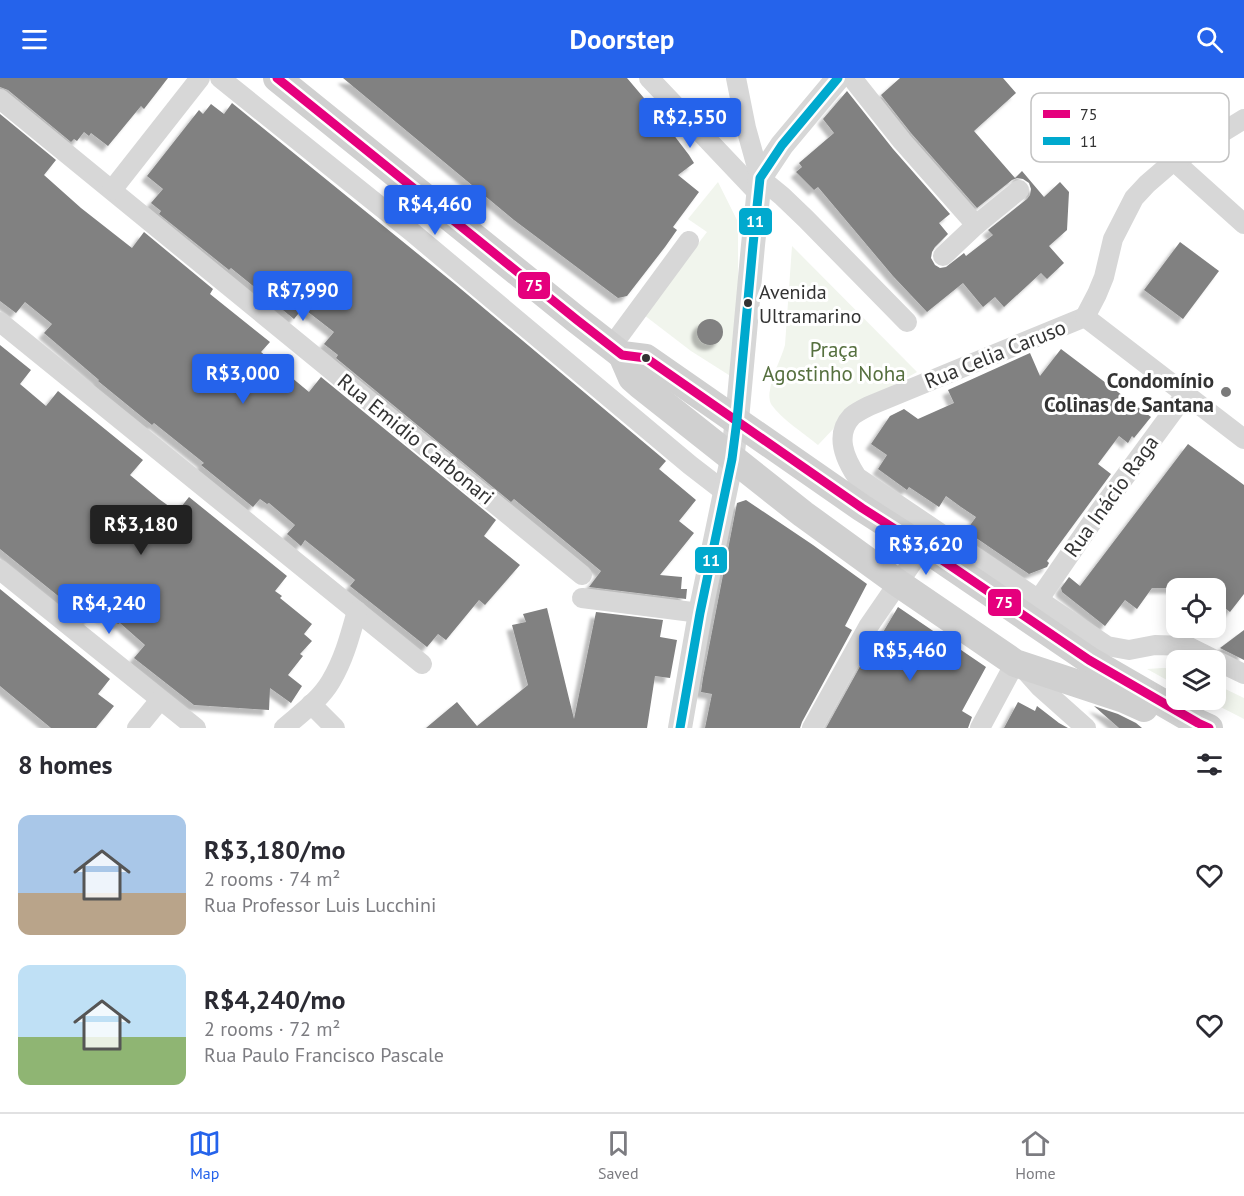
<!DOCTYPE html>
<html lang="en">
<head>
<meta charset="utf-8">
<style>
	body { margin:0; font-family:"PT Sans",sans-serif; background:#f7f7f7; color:#2b2b33; height:100vh; display:flex; flex-direction:column; font-size:22px; white-space:nowrap }
	* { box-sizing:border-box; margin:0 }
	p { font-size:20px; color:#7c7c81 }
	.icon { flex:none; width:33px; height:33px; fill:none; stroke:currentColor; stroke-width:2; stroke-linecap:round; stroke-linejoin:round }
	.map { position:relative; height:650px; overflow:hidden }
	.drawer { display:flex; flex-direction:column; background:#fff; flex:1 }
	.drawer>* { flex:none }
	.fabs { position:absolute; left:1166px; top:500px; display:grid; gap:12px }
	.fabs a { display:grid; place-items:center; width:60px; height:60px; border-radius:12px; background:#fff; box-shadow:0 3px 15px #0003; font-size:30px }
	.price { position:absolute; translate:-50% -51px; padding:0 14px; border-radius:6px; background:#2563eb; color:#fff; font-size:20px; line-height:39px; filter:drop-shadow(0 2px 3px #0008) }
	.price::after { content:''; position:absolute; left:50%; top:36px; width:18px; height:14px; margin-left:-9px; background:inherit; clip-path:polygon(0 0,100% 0,50% 100%) }
	.price.on { background:#222; color:#fff }
	ul { padding:0; list-style:none }
	li { display:flex; align-items:center; gap:18px; height:150px; padding:0 18px }
	li span { display:grid; place-items:center; flex:none; width:168px; height:120px; border-radius:12px; color:#555 }
	li>.icon { margin-inline-start:auto }
	span .icon { width:72px; height:72px; fill:#fffc; stroke-width:1 }
	li b { font-size:26px }
	h2 { display:flex; justify-content:space-between; align-items:center; height:72px; padding:0 18px; font-size:26px }
	header { display:flex; justify-content:space-between; align-items:center; height:78px; padding:0 18px; background:#2563eb; color:#fff; font-size:27px; font-weight:800 }
	.tabs { display:flex; justify-content:space-around; align-items:center; height:84px; border-top:2px solid #e1e1e2; background:#fff; font-size:16px; color:#7c7c81 }
	.tabs a { display:grid; justify-items:center; gap:3px }
	.tabs .on { color:#2563eb }
	.map>svg:first-child { display:block }
	.green { fill:#f1f5ed }
	.building { fill:#818181; filter:url(#shadow) }
	.lines { fill:none; stroke-linecap:round; stroke-linejoin:round }
	.minor { stroke:#d7d7d7; stroke-width:20 }
	.tertiary { stroke:#d7d7d7; stroke-width:24 }
	.secondary { stroke:#d0d0d0; stroke-width:28 }
	.bus-1-casing { stroke:#fff; stroke-width:14 }
	.bus-2-casing { stroke:#fff; stroke-width:14 }
	.bus-1 { stroke:#e5007d; stroke-width:9 }
	.bus-2 { stroke:#00a9ce; stroke-width:9 }
	.bus-dot { fill:#333; stroke:#fff; stroke-width:2 }
	.poi-dot { fill:#7a7a7a; stroke:#fff; stroke-width:2 }
	.labels { text-anchor:middle; dominant-baseline:central; stroke-width:6; stroke-linejoin:round; paint-order:stroke }
	.bus-label { font-size:20px; fill:#333; stroke:#fff; text-anchor:start }
	.park-label { font-size:21px; fill:#56703f; stroke:#fff }
	.street-label { font-size:21px; fill:#333; stroke:#fff }
	.poi-label { font-size:21px; font-weight:bold; fill:#333; stroke:#fff; text-anchor:end }
	.key { fill:#fff; stroke:#c2c2c2; stroke-width:1.5 }
	.key-label { font-size:16px; fill:#333 }
	.line-badge { stroke:#fff; stroke-width:2 }
	.badge-label { font-size:16px; text-anchor:middle; font-weight:bold; fill:#fff }
</style>
</head>
<body>
<header><svg class="icon" aria-label="menu" viewBox="0 0 24 24"><path d="M4 6h16M4 12h16M4 18h16"/></svg>Doorstep<svg class="icon" aria-label="search" viewBox="0 0 24 24"><circle cx="10" cy="10" r="6"/><path d="M15 15l6 6"/></svg></header>
<div class="map">
<svg width="1244" height="650" viewBox="0 0 1244 650">
	<defs>
		<filter id="shadow"><feDropShadow dx="-5.5" dy="5.5" stdDeviation="1.5" flood-color="#0004"/></filter>
	</defs>
	<rect width="100%" height="100%" fill="#fff"/>
	<g class="green">
		<polygon points="718,104 738,144 738,243 732,299 691,273 644,237 707,154 688,141"/>
		<path d="M792 168 917 294 853 330 818 367C804 355 781 341 771 326 769 321 769 316 770 312 772 296 781 282 785 267Z"/>
		<polygon points="1162,590 1176,590 1176,607 1147,591"/>
		<polygon points="1215,606 1244,620 1244,641 1205,621 1215,621"/>
	</g>
	<g class="building">
		<polygon points="0,0 168,0 144,31 141,28 108,68 91,55 89,58 84,54 77,63 74,61 71,64 8,12 0,9"/>
		<polygon points="343,0 627,0 660,39 689,77 694,85 678,97 699,114 673,149 677,152 665,169 627,218 618,220 514,142"/>
		<polygon points="900,0 1003,0 1016,15 974,53 1015,100 1022,93 1044,119 1060,104 1069,114 1067,152 1049,168 1064,185 1047,201 1041,195 1004,229 995,219 983,229 963,205 927,234 893,198 818,109 814,112 796,94 802,89 799,85 834,55 823,41 847,13 893,71 950,136 939,145 948,156 935,169 932,174 931,180 935,187 940,190 946,189 964,175 966,178 993,157 988,152 1027,121 1030,117 1031,111 1029,105 1023,101 1017,100 1012,102 977,130 911,55 881,17"/>
		<polygon points="232,25 455,206 666,383 659,391 696,422 679,443 694,455 660,497 682,499 681,511 687,511 686,521 589,509 601,493 514,421 511,424 336,280 338,277 324,266 334,254 303,230 294,241 231,190 229,192 159,136 161,133 151,125 163,111 147,98 199,32 203,36 211,26 224,36"/>
		<polygon points="0,36 56,82 44,97 81,130 132,170 144,154 213,211 210,216 270,264 261,274 309,314 321,299 496,442 484,458 520,487 485,527 479,522 446,562 438,556 427,569 350,508 355,502 305,462 301,468 287,456 295,447 269,425 267,426 260,421 253,429 201,387 204,385 154,345 152,347 98,303 99,302 44,255 52,246 25,224 16,235 0,223"/>
		<polygon points="1180,164 1219,193 1183,241 1144,212"/>
		<circle cx="710" cy="254" r="13"/>
		<polygon points="0,267 31,292 20,306 46,328 58,313 143,382 130,397 159,421 177,434 189,419 287,498 275,513 282,518 280,520 312,546 304,556 312,563 300,576 303,578 288,597 302,608 291,625 270,610 269,632 194,627 134,580 145,567 120,545 118,546 107,537 104,540 95,534 88,542 0,471"/>
		<polygon points="1061,271 1151,339 1134,360 1132,358 1128,365 1119,358 1098,386 1111,396 1047,483 1049,485 1047,489 1029,496 966,453 976,439 961,429 946,418 939,429 909,409 907,412 878,391 887,377 871,366 890,338 904,331 918,341 954,325 948,312 1030,275 1040,298"/>
		<polygon points="1188,366 1244,407 1244,516 1230,534 1215,522 1215,505 1210,510 1152,510 1137,531 1125,522 1105,548 1062,514 1061,510 1069,499 1080,508"/>
		<polygon points="746,422 813,467 867,506 845,548 852,552 802,644 800,650 705,650 712,616 701,614 703,600 737,425"/>
		<polygon points="0,511 110,601 98,616 114,628 96,650 51,650 0,608"/>
		<polygon points="898,529 986,589 962,633 972,639 968,650 826,650 873,565 876,566"/>
		<polygon points="547,530 574,641 596,534 663,542 660,559 677,562 670,600 655,598 647,650 426,650 457,624 477,648 528,607 512,547 526,544 523,536"/>
		<polygon points="1244,552 1244,582 1220,570"/>
		<polygon points="1018,624 1035,633 1037,628 1059,645 1068,650 1004,650"/>
		<polygon points="1094,628 1118,636 1136,645 1142,650 1119,650"/>
	</g>
	<g class="lines">
		<g class="minor">
			<polyline points="220,0 412,154 690,387 725,414"/>
			<polyline points="649,0 758,115"/>
			<polyline points="736,0 746,50 760,100 782,118 806,141 907,244"/>
			<polyline points="852,0 902,63 976,147"/>
			<polyline points="0,21 582,497"/>
			<polyline points="1175,84 1244,146"/>
			<polyline points="112,112 200,0"/>
			<polyline points="943,178 976,147 1019,112"/>
			<path d="M1085 239 869 328C863 331 857 334 852 338 834 357 845 381 857 399L1107 568 1129 572 1155 567 1187 568 1215 582"/>
			<polyline points="1085,239 1097,216 1104,199 1113,161 1134,120 1147,106 1169,87 1244,41"/>
			<polyline points="1085,239 1244,361"/>
			<polyline points="0,244 422,586"/>
			<polyline points="611,269 689,163"/>
			<polyline points="0,492 196,650"/>
			<polyline points="582,520 700,535"/>
			<polyline points="1039,521 1099,434 1185,317"/>
			<polyline points="1215,582 1244,596"/>
			<polyline points="1022,589 1040,609 1086,650"/>
			<polyline points="311,626 335,650"/>
			<polyline points="137,650 160,622"/>
			<path d="M284 650C300 636 320 622 331 603 344 581 350 558 357 533"/>
			<polyline points="812,650 868,549 923,469"/>
			<polyline points="980,650 1015,585"/>
		</g>
		<polyline class="tertiary" points="680,650 700,535 732,381 737,342 753,167 760,100 782,67 838,0"/>
		<g class="secondary">
			<polyline points="277,0 577,242 622,277 646,280 862,430 923,469 1089,582 1198,645 1209,650"/>
			<polyline points="622,277 632,300 640,307 803,436 898,505 1015,585 1124,621 1144,630"/>
		</g>
		<g class="bus-1-casing">
			<polyline id="bus-1" points="277,0 577,242 622,277 646,280 862,430 923,469 1089,582 1198,645 1209,650"/>
		</g>
		<g class="bus-2-casing">
			<polyline id="bus-2" points="680,650 700,535 732,381 737,342 753,167 760,100 782,67 838,0"/>
		</g>
		<use href="#bus-1" class="bus-1"/>
		<use href="#bus-2" class="bus-2"/>
	</g>
	<g class="bus-dot">
		<circle cx="748" cy="225" r="5"/>
		<circle cx="646" cy="280" r="5"/>
	</g>
	<circle class="poi-dot" cx="1226" cy="314" r="6"/>
	<g class="labels">
		<g class="bus-label">
			<text x="759" y="214">Avenida<tspan x="759" dy="24">Ultramarino</tspan></text>
		</g>
		<g class="park-label">
			<text x="834" y="271">Praça<tspan x="834" dy="24">Agostinho Noha</tspan></text>
		</g>
		<g class="street-label">
			<text transform="translate(995 276) rotate(-22)">Rua Celia Caruso</text>
			<text transform="translate(416 361) rotate(39)">Rua Emidio Carbonari</text>
			<text transform="translate(1111 418) rotate(-54)">Rua Inácio Raga</text>
		</g>
		<g class="poi-label">
			<text x="1214" y="302">Condomínio<tspan x="1214" dy="24">Colinas de Santana</tspan></text>
		</g>
	</g>
	<rect x="1031" y="15" width="198" height="69" rx="9" class="key"/>
	<rect x="1043" y="32" width="27" height="8" fill="#e5007d"/>
	<rect x="1043" y="59" width="27" height="8" fill="#00a9ce"/>
	<g class="key-label">
		<text x="1080" y="42">75</text>
		<text x="1080" y="69">11</text>
	</g>
	<g class="line-badge">
		<rect x="738" y="129" width="35" height="29" rx="6" fill="#00a9ce"/>
		<rect x="517" y="193" width="34" height="29" rx="6" fill="#e5007d"/>
		<rect x="694" y="468" width="34" height="28" rx="6" fill="#00a9ce"/>
		<rect x="987" y="510" width="35" height="29" rx="6" fill="#e5007d"/>
	</g>
	<g class="badge-label">
		<text x="755" y="149">11</text>
		<text x="534" y="213">75</text>
		<text x="711" y="488">11</text>
		<text x="1004" y="530">75</text>
	</g>
</svg>
<div class="fabs">
<a><svg class="icon" aria-label="locate" viewBox="0 0 24 24"><circle cx="12" cy="12" r="6"/><path d="M12 2v4M12 18v4M2 12h4M18 12h4"/></svg></a>
<a><svg class="icon" aria-label="layers" viewBox="0 0 24 24"><path d="M12 4l9 5-9 5-9-5zM3 14l9 5 9-5"/></svg></a>
</div>
<b class="price" style="left:690px;top:71px">R$2,550</b>
<b class="price" style="left:435px;top:158px">R$4,460</b>
<b class="price" style="left:303px;top:244px">R$7,990</b>
<b class="price" style="left:243px;top:327px">R$3,000</b>
<b class="price on" style="left:141px;top:478px">R$3,180</b>
<b class="price" style="left:926px;top:498px">R$3,620</b>
<b class="price" style="left:109px;top:557px">R$4,240</b>
<b class="price" style="left:910px;top:604px">R$5,460</b>
</div>
<section class="drawer">
<h2>8 homes<svg class="icon" aria-label="filters" viewBox="0 0 24 24"><path d="M4 7h16M4 17h16"/><circle cx="9" cy="7" r="2"/><circle cx="15" cy="17" r="2"/></svg></h2>
<ul>
<li><span style="background:linear-gradient(#a9c7e8 65%,#b9a48a 0)"><svg class="icon" aria-label="home" viewBox="0 0 24 24"><path d="M3 11l9-7 9 7M6 9v11h12V9"/></svg></span><div><b>R$3,180/mo</b><p>2 rooms · 74 m²</p><p>Rua Professor Luis Lucchini</p></div><svg class="icon" aria-label="heart" viewBox="0 0 24 24"><path d="M12 20l-8-8c-3-5 5-10 8-4 3-6 11-1 8 4z"/></svg></li>
<li><span style="background:linear-gradient(#bfe0f5 60%,#8fb573 0)"><svg class="icon" aria-label="home" viewBox="0 0 24 24"><path d="M3 11l9-7 9 7M6 9v11h12V9"/></svg></span><div><b>R$4,240/mo</b><p>2 rooms · 72 m²</p><p>Rua Paulo Francisco Pascale</p></div><svg class="icon" aria-label="heart" viewBox="0 0 24 24"><path d="M12 20l-8-8c-3-5 5-10 8-4 3-6 11-1 8 4z"/></svg></li>
</ul>
</section>
<nav class="tabs">
<a class="on"><svg class="icon" aria-label="map" viewBox="0 0 24 24"><path d="M3 6l6-2 6 2 6-2v14l-6 2-6-2-6 2zM9 4v14M15 6v14"/></svg>Map</a>
<a><svg class="icon" aria-label="saved" viewBox="0 0 24 24"><path d="M7 4h10v16l-5-4-5 4z"/></svg>Saved</a>
<a><svg class="icon" aria-label="home" viewBox="0 0 24 24"><path d="M3 11l9-7 9 7M6 9v11h12V9"/></svg>Home</a>
</nav>
</body>
</html>
